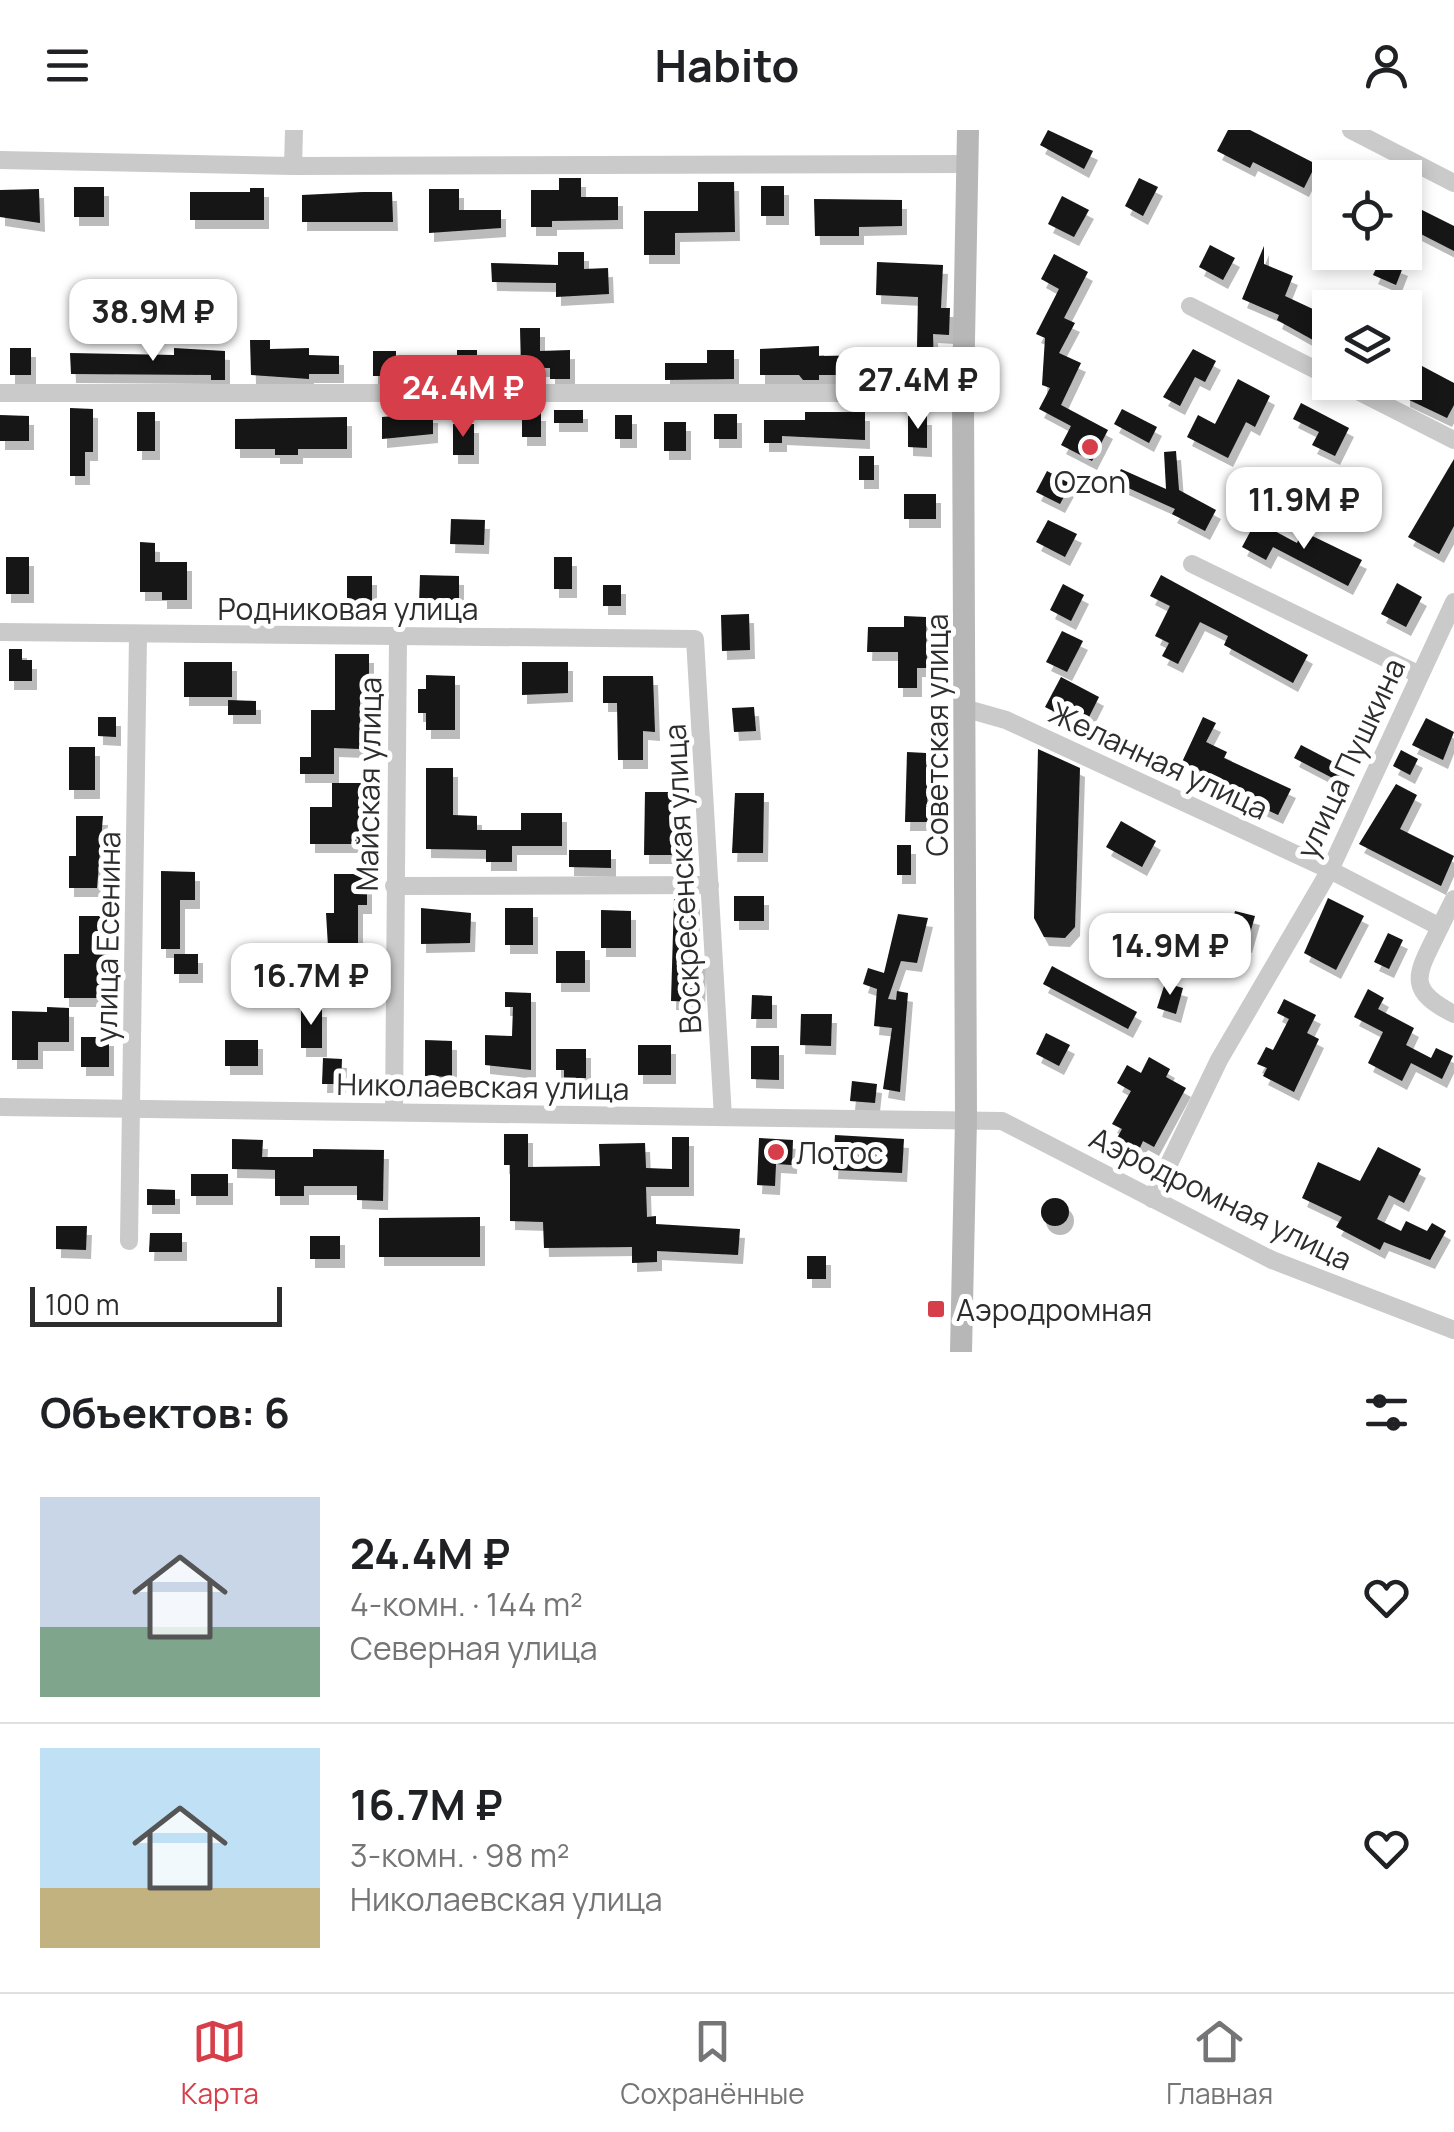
<!DOCTYPE html>
<html lang="ru">
<head>
<meta charset="utf-8">
<style>
	body { margin:0; font-family:Manrope,sans-serif; background:#f6f6f6; color:#202124; height:100vh; display:flex; flex-direction:column; font-size:38px; white-space:nowrap }
	* { box-sizing:border-box; margin:0 }
	p { font-size:32px; color:#757577 }
	.icon { flex:none; width:55px; height:55px; fill:none; stroke:currentColor; stroke-width:2; stroke-linecap:round; stroke-linejoin:round }
	.map { position:relative; height:1222px; overflow:hidden }
	.drawer { display:flex; flex-direction:column; background:#fff; flex:1 }
	.drawer>* { flex:none }
	.fabs { position:absolute; left:1312px; top:30px; display:grid; gap:20px }
	.fabs a { display:grid; place-items:center; width:110px; height:110px; border-radius:0px; background:#fff; box-shadow:0 5px 15px #0003; font-size:50px }
	.scale { position:absolute; left:30px; bottom:25px; width:252px; box-sizing:border-box; padding-left:10px; border:5px solid #2d2d2d; border-top:0; font-size:28px; line-height:35px; white-space:nowrap; color:#2d2d2d; -webkit-text-stroke:8px #fff; paint-order:stroke }
	.price { position:absolute; translate:-50% -85px; padding:0 22px; border-radius:20px; background:#fff; color:#222; font-size:32px; line-height:65px; filter:drop-shadow(0 2px 5px #0008) }
	.price::after { content:''; position:absolute; left:50%; top:60px; width:30px; height:22px; margin-left:-15px; background:inherit; clip-path:polygon(0 0,100% 0,50% 100%) }
	.price.current { background:#d63e4a; color:#fff }
	ul { padding:0; list-style:none }
	li { display:flex; align-items:center; gap:30px; height:250px; padding:0 40px }
	li+li { border-top:2px solid #e0e0e0 }
	li span { display:grid; place-items:center; flex:none; width:280px; height:200px; border-radius:0px; color:#555 }
	li>.icon { margin-inline-start:auto }
	span .icon { width:120px; height:120px; fill:#fffc; stroke-width:1 }
	li b { font-size:42px }
	h2 { display:flex; justify-content:space-between; align-items:center; height:120px; padding:0 40px; font-size:42px }
	header { display:flex; justify-content:space-between; align-items:center; height:130px; padding:0 40px; background:#fff; font-size:45px; font-weight:700 }
	.dock { display:flex; justify-content:space-around; align-items:center; height:140px; border-top:2px solid #e0e0e0; background:#fff; font-size:28px; color:#757577 }
	.dock a { display:grid; justify-items:center; gap:5px }
	.dock .current { color:#d63e4a }
	.map>svg:first-child { display:block }
	.building { fill:#141414; filter:url(#shadow) }
	.lines { fill:none; stroke-linecap:round; stroke-linejoin:round }
	.street { stroke:#cacaca; stroke-width:18 }
	.secondary { stroke:#b7b7b7; stroke-width:22 }
	.poi-dot { fill:#d63e4a; stroke:#fff; stroke-width:4 }
	.labels { text-anchor:middle; dominant-baseline:central; stroke-width:10; stroke-linejoin:round; paint-order:stroke }
	.poi-label { font-size:30px; fill:#2d2d2d; stroke:#fff; text-anchor:start }
	.street-label { font-size:30px; fill:#2d2d2d; stroke:#fff }
</style>
</head>
<body>
<header><svg class="icon" aria-label="menu" viewBox="0 0 24 24"><path d="M4 6h16M4 12h16M4 18h16"/></svg>Habito<svg class="icon" aria-label="person" viewBox="0 0 24 24"><circle cx="12" cy="8" r="4"/><path d="M4 21q1-7 8-7t8 7"/></svg></header>
<div class="map">
<svg width="1454" height="1222" viewBox="0 0 1454 1222">
	<defs>
		<filter id="shadow"><feDropShadow dx="5" dy="9" stdDeviation="0" flood-color="#0004"/></filter>
	</defs>
	<rect width="100%" height="100%" fill="#fff"/>
	<g class="building">
		<polygon points="1048,0 1093,21 1084,39 1040,15"/>
		<polygon points="1228,0 1250,0 1316,34 1304,58 1253,32 1250,38 1217,21"/>
		<polygon points="559,48 581,48 581,67 618,67 618,90 552,91 552,97 531,97 531,60 559,60"/>
		<polygon points="1139,48 1158,57 1143,86 1125,76"/>
		<polygon points="698,52 734,52 735,102 675,103 675,125 644,125 644,81 698,81"/>
		<rect x="761" y="56" width="23" height="30"/>
		<rect x="74" y="57" width="30" height="30"/>
		<polygon points="250,58 264,58 264,90 190,90 190,62 250,62"/>
		<polygon points="39,59 40,93 0,87 0,60"/>
		<polygon points="429,59 459,59 459,80 501,80 501,98 429,103"/>
		<polygon points="363,62 392,62 393,92 302,92 302,65"/>
		<polygon points="1062,66 1089,80 1074,107 1048,94"/>
		<polygon points="814,69 902,70 902,96 859,97 859,106 815,106"/>
		<polygon points="1422,80 1454,96 1454,121 1413,100"/>
		<polygon points="1210,115 1235,128 1223,150 1199,137"/>
		<polygon points="1264,116 1264,134 1293,146 1285,166 1330,187 1330,200 1322,215 1277,190 1279,185 1242,169"/>
		<polygon points="558,122 584,122 584,139 608,138 609,164 556,167 556,153 492,152 491,133 558,135"/>
		<polygon points="1054,124 1088,142 1064,188 1075,193 1059,223 1081,233 1061,275 1108,300 1092,331 1061,315 1071,296 1039,279 1050,258 1042,255 1045,208 1036,204 1059,159 1041,149"/>
		<polygon points="1381,128 1403,137 1396,155 1373,145"/>
		<polygon points="877,132 943,135 941,178 950,178 949,205 933,204 934,244 859,241 859,245 819,245 819,250 803,250 799,245 760,245 760,219 819,216 819,226 882,225 882,218 917,218 918,167 876,165"/>
		<polygon points="520,198 540,198 540,221 570,220 570,249 550,249 550,238 521,238"/>
		<polygon points="250,210 270,210 270,219 309,218 309,225 339,226 339,244 309,244 309,249 251,245"/>
		<rect x="10" y="218" width="21" height="27"/>
		<polygon points="174,218 225,221 225,250 211,250 211,245 71,244 70,223 174,225"/>
		<polygon points="1193,219 1216,231 1205,252 1195,247 1180,276 1163,267"/>
		<rect x="457" y="220" width="20" height="28"/>
		<polygon points="707,220 734,220 734,249 665,250 665,233 707,233"/>
		<rect x="373" y="221" width="23" height="25"/>
		<polygon points="1405,227 1454,253 1454,275 1447,288 1405,268"/>
		<polygon points="1238,249 1270,266 1255,297 1246,292 1228,328 1187,307 1198,285 1215,294"/>
		<polygon points="1301,273 1349,298 1335,326 1312,315 1319,302 1293,289"/>
		<polygon points="70,278 93,279 93,322 85,322 85,346 70,346"/>
		<polygon points="1122,279 1157,297 1149,313 1114,294"/>
		<rect x="554" y="280" width="29" height="13"/>
		<rect x="137" y="282" width="18" height="39"/>
		<rect x="522" y="282" width="19" height="25"/>
		<polygon points="805,282 865,282 865,310 782,306 782,313 764,313 764,290 805,290"/>
		<polygon points="420,284 433,284 433,304 382,309 382,287"/>
		<rect x="714" y="284" width="23" height="25"/>
		<polygon points="0,285 29,286 29,311 0,311"/>
		<rect x="615" y="285" width="17" height="24"/>
		<polygon points="908,286 927,286 927,318 908,317"/>
		<polygon points="347,287 347,319 298,319 298,325 275,325 275,319 235,319 235,289"/>
		<rect x="664" y="292" width="22" height="29"/>
		<rect x="453" y="294" width="21" height="31"/>
		<polygon points="1176,321 1179,360 1216,380 1205,401 1172,384 1175,379 1115,352 1121,339 1166,359 1164,322"/>
		<rect x="859" y="326" width="15" height="24"/>
		<polygon points="1454,329 1454,396 1439,424 1408,407"/>
		<polygon points="1047,341 1071,354 1060,374 1036,362"/>
		<rect x="904" y="364" width="32" height="25"/>
		<polygon points="451,389 485,390 484,415 450,414"/>
		<polygon points="1048,390 1077,404 1065,427 1036,412"/>
		<polygon points="1256,391 1297,413 1302,401 1362,430 1348,456 1273,417 1266,430 1242,417"/>
		<polygon points="140,412 155,413 155,432 187,432 187,470 162,470 162,462 140,462"/>
		<rect x="6" y="427" width="23" height="37"/>
		<rect x="554" y="427" width="18" height="32"/>
		<polygon points="420,445 459,446 459,475 419,475"/>
		<polygon points="1161,445 1308,525 1293,553 1224,515 1228,506 1200,492 1178,534 1162,526 1169,513 1155,506 1170,476 1150,466"/>
		<rect x="347" y="446" width="25" height="27"/>
		<polygon points="1397,453 1422,467 1406,497 1381,484"/>
		<polygon points="1063,454 1084,465 1071,491 1050,480"/>
		<rect x="603" y="455" width="18" height="21"/>
		<polygon points="749,484 750,520 722,521 721,485"/>
		<polygon points="904,486 926,487 927,538 917,538 917,558 898,558 898,522 867,522 868,497 904,497"/>
		<polygon points="1062,501 1083,511 1067,542 1046,532"/>
		<polygon points="9,519 22,519 22,530 32,530 32,551 9,551"/>
		<polygon points="335,524 369,524 369,566 360,566 360,619 334,618 334,644 300,644 300,627 311,627 311,580 335,580"/>
		<rect x="184" y="532" width="48" height="35"/>
		<polygon points="522,532 568,532 568,563 522,565"/>
		<polygon points="426,545 455,546 455,600 426,600 426,583 418,583 418,559 426,559"/>
		<polygon points="603,546 653,546 655,602 643,601 643,630 618,630 617,573 603,573"/>
		<polygon points="1061,547 1099,567 1084,597 1045,577"/>
		<polygon points="228,570 256,571 256,585 228,585"/>
		<polygon points="754,577 756,601 734,602 732,578"/>
		<polygon points="98,587 116,587 116,607 98,606"/>
		<polygon points="1203,587 1216,593 1206,612 1227,622 1224,628 1291,659 1278,685 1231,663 1234,657 1182,632"/>
		<polygon points="1426,588 1454,602 1443,630 1412,615"/>
		<polygon points="1301,615 1349,640 1342,653 1294,628"/>
		<rect x="69" y="617" width="26" height="43"/>
		<polygon points="1038,619 1080,638 1075,797 1065,808 1044,807 1034,788"/>
		<polygon points="1401,620 1418,629 1410,645 1393,636"/>
		<polygon points="907,622 926,623 928,692 905,692"/>
		<polygon points="426,638 453,638 453,685 477,686 477,700 521,700 521,683 562,683 562,716 512,716 512,732 486,732 486,720 426,719"/>
		<polygon points="332,653 364,653 366,714 310,714 310,677 332,677"/>
		<polygon points="1396,654 1417,665 1400,699 1454,726 1441,756 1359,714"/>
		<polygon points="645,662 672,662 672,689 680,690 680,725 644,725"/>
		<polygon points="735,663 764,663 763,723 732,723"/>
		<polygon points="76,686 103,686 97,758 69,758 69,726 76,726"/>
		<polygon points="1121,691 1156,711 1142,737 1106,717"/>
		<rect x="897" y="715" width="14" height="30"/>
		<polygon points="569,720 611,720 611,738 569,737"/>
		<polygon points="161,741 195,742 195,770 180,770 180,819 161,819"/>
		<polygon points="334,744 367,744 367,775 358,775 358,839 364,839 364,867 331,867 326,783 334,783"/>
		<rect x="734" y="766" width="30" height="25"/>
		<polygon points="1328,768 1364,786 1336,840 1304,823"/>
		<polygon points="674,769 695,769 694,830 701,830 700,872 671,871"/>
		<polygon points="421,778 471,783 470,813 421,814"/>
		<rect x="505" y="778" width="28" height="37"/>
		<polygon points="601,780 631,781 631,818 601,818"/>
		<polygon points="1235,781 1255,786 1247,814 1228,809"/>
		<polygon points="898,784 928,788 917,833 901,831 888,869 896,870 897,861 908,863 900,962 883,959 892,898 874,896 877,859 863,854 868,838 884,843"/>
		<polygon points="79,786 105,786 105,868 64,868 64,824 79,824"/>
		<polygon points="1166,786 1180,788 1178,816 1164,814"/>
		<polygon points="1388,803 1403,810 1389,839 1374,832"/>
		<rect x="556" y="821" width="29" height="32"/>
		<rect x="174" y="824" width="24" height="20"/>
		<polygon points="1052,836 1137,882 1128,899 1043,854"/>
		<polygon points="1165,853 1183,858 1176,884 1157,878"/>
		<polygon points="1368,859 1384,868 1378,879 1414,898 1406,915 1431,928 1436,918 1453,926 1442,949 1411,933 1402,951 1368,933 1383,902 1354,887"/>
		<polygon points="505,862 531,863 531,940 485,935 485,905 512,906 513,877 505,877"/>
		<polygon points="752,865 772,866 772,889 751,889"/>
		<polygon points="1284,869 1316,885 1307,903 1319,909 1294,962 1263,946 1267,938 1257,934 1266,917 1273,920 1289,889 1277,883"/>
		<polygon points="47,877 69,878 69,912 38,912 38,930 12,930 12,881 47,882"/>
		<rect x="301" y="878" width="21" height="40"/>
		<polygon points="801,884 832,884 831,916 800,915"/>
		<polygon points="1046,903 1070,915 1059,936 1036,924"/>
		<rect x="81" y="907" width="28" height="30"/>
		<rect x="225" y="910" width="33" height="26"/>
		<polygon points="425,910 452,911 452,947 425,946"/>
		<rect x="638" y="915" width="33" height="30"/>
		<polygon points="751,916 779,916 779,950 751,949"/>
		<polygon points="556,919 586,919 586,948 564,948 564,940 556,940"/>
		<polygon points="1149,927 1170,939 1166,947 1186,958 1154,1017 1143,1011 1139,1020 1117,1008 1122,999 1112,994 1131,961 1117,953 1127,935 1141,943"/>
		<polygon points="323,928 342,929 341,954 322,954"/>
		<polygon points="852,951 877,954 875,973 850,971"/>
		<polygon points="504,1004 528,1004 528,1037 600,1036 599,1014 645,1013 646,1038 672,1039 672,1007 689,1007 689,1057 646,1057 647,1087 656,1086 656,1094 740,1099 738,1125 657,1121 657,1132 632,1133 632,1117 544,1118 543,1092 510,1091 510,1035 504,1035"/>
		<polygon points="835,1005 904,1009 902,1043 833,1040"/>
		<polygon points="759,1008 793,1010 792,1035 776,1034 775,1056 757,1055"/>
		<polygon points="232,1009 263,1010 262,1027 313,1027 313,1019 384,1020 383,1071 357,1070 357,1056 304,1056 304,1066 275,1066 275,1040 232,1039"/>
		<polygon points="1378,1017 1421,1039 1404,1073 1389,1065 1377,1089 1401,1101 1406,1091 1427,1101 1432,1093 1446,1101 1430,1130 1384,1112 1380,1120 1336,1097 1342,1087 1302,1068 1318,1032 1360,1051"/>
		<rect x="191" y="1044" width="37" height="22"/>
		<polygon points="147,1059 175,1060 175,1075 147,1075"/>
		<circle cx="1055" cy="1082" r="14"/>
		<polygon points="480,1087 480,1127 379,1127 379,1088"/>
		<polygon points="56,1096 87,1096 86,1120 56,1119"/>
		<polygon points="150,1103 182,1103 182,1122 149,1122"/>
		<rect x="310" y="1106" width="30" height="23"/>
		<rect x="807" y="1126" width="19" height="23"/>
	</g>
	<g class="lines">
		<g class="street">
			<polyline points="1351,0 1454,53"/>
			<polyline points="0,30 293,36 968,34"/>
			<polyline points="293,36 294,0"/>
			<polyline points="1190,176 1330,247"/>
			<polyline points="1340,252 1454,310"/>
			<polyline points="0,263 963,263"/>
			<polyline points="1192,434 1418,544"/>
			<polyline points="0,502 695,509 723,987"/>
			<path d="M967 579 1006 590 1330 740 1440 797C1419 842 1402 858 1454 884"/>
			<polyline points="394,756 710,755"/>
			<polyline points="1440,797 1454,769"/>
			<polyline points="0,977 1002,991 1272,1130 1454,1200"/>
			<polyline points="394,982 398,506"/>
			<polyline points="1152,1069 1219,930 1330,740 1454,472"/>
			<polyline points="129,1111 138,505"/>
		</g>
		<polyline class="secondary" points="961,1222 966,989 963,263 968,0"/>
	</g>
	<g class="poi-dot">
		<circle cx="1090" cy="317" r="10"/>
		<circle cx="776" cy="1022" r="10"/>
		<rect x="926" y="1169" width="20" height="20" rx="5"/>
	</g>
	<g class="labels">
		<g class="poi-label">
			<text x="1090" y="351" text-anchor="middle">Ozon</text>
			<text x="796" y="1022">Лотос</text>
			<text x="956" y="1179">Аэродромная</text>
		</g>
		<g class="street-label">
			<text x="348" y="478">Родниковая улица</text>
			<text transform="translate(936 605) rotate(-90)">Советская улица</text>
			<text transform="translate(1350 628) rotate(-65)">улица Пушкина</text>
			<text transform="translate(1159 630) rotate(25)">Желанная улица</text>
			<text transform="translate(368 654) rotate(-89)">Майская улица</text>
			<text transform="translate(682 749) rotate(-93)">Воскресенская улица</text>
			<text transform="translate(107 807) rotate(-89)">улица Есенина</text>
			<text transform="translate(483 956) rotate(1)">Николаевская улица</text>
			<text transform="translate(1221 1068) rotate(26)">Аэродромная улица</text>
		</g>
	</g>
</svg>
<div class="fabs">
<a><svg class="icon" aria-label="locate" viewBox="0 0 24 24"><circle cx="12" cy="12" r="6"/><path d="M12 2v4M12 18v4M2 12h4M18 12h4"/></svg></a>
<a><svg class="icon" aria-label="layers" viewBox="0 0 24 24"><path d="M12 4l9 5-9 5-9-5zM3 14l9 5 9-5"/></svg></a>
</div>
<div class="scale">100 m</div>
<b class="price" style="left:153px;top:234px">38.9M ₽</b>
<b class="price" style="left:918px;top:302px">27.4M ₽</b>
<b class="price current" style="left:463px;top:310px">24.4M ₽</b>
<b class="price" style="left:1304px;top:422px">11.9M ₽</b>
<b class="price" style="left:1170px;top:868px">14.9M ₽</b>
<b class="price" style="left:311px;top:898px">16.7M ₽</b>
</div>
<section class="drawer">
<h2>Объектов: 6<svg class="icon" aria-label="filters" viewBox="0 0 24 24"><path d="M4 7h16M4 17h16"/><circle cx="9" cy="7" r="2"/><circle cx="15" cy="17" r="2"/></svg></h2>
<ul>
<li><span style="background:linear-gradient(#c9d6e8 65%,#7fa58c 0)"><svg class="icon" aria-label="home" viewBox="0 0 24 24"><path d="M3 11l9-7 9 7M6 9v11h12V9"/></svg></span><div><b>24.4M ₽</b><p>4-комн. · 144 m²</p><p>Северная улица</p></div><svg class="icon" aria-label="heart" viewBox="0 0 24 24"><path d="M12 20l-8-8c-3-5 5-10 8-4 3-6 11-1 8 4z"/></svg></li>
<li><span style="background:linear-gradient(#bfe0f5 70%,#c2b280 0)"><svg class="icon" aria-label="home" viewBox="0 0 24 24"><path d="M3 11l9-7 9 7M6 9v11h12V9"/></svg></span><div><b>16.7M ₽</b><p>3-комн. · 98 m²</p><p>Николаевская улица</p></div><svg class="icon" aria-label="heart" viewBox="0 0 24 24"><path d="M12 20l-8-8c-3-5 5-10 8-4 3-6 11-1 8 4z"/></svg></li>
</ul>
</section>
<nav class="dock">
<a class="current"><svg class="icon" aria-label="map" viewBox="0 0 24 24"><path d="M3 6l6-2 6 2 6-2v14l-6 2-6-2-6 2zM9 4v14M15 6v14"/></svg>Карта</a>
<a><svg class="icon" aria-label="saved" viewBox="0 0 24 24"><path d="M7 4h10v16l-5-4-5 4z"/></svg>Сохранённые</a>
<a><svg class="icon" aria-label="home" viewBox="0 0 24 24"><path d="M3 11l9-7 9 7M6 9v11h12V9"/></svg>Главная</a>
</nav>
</body>
</html>
